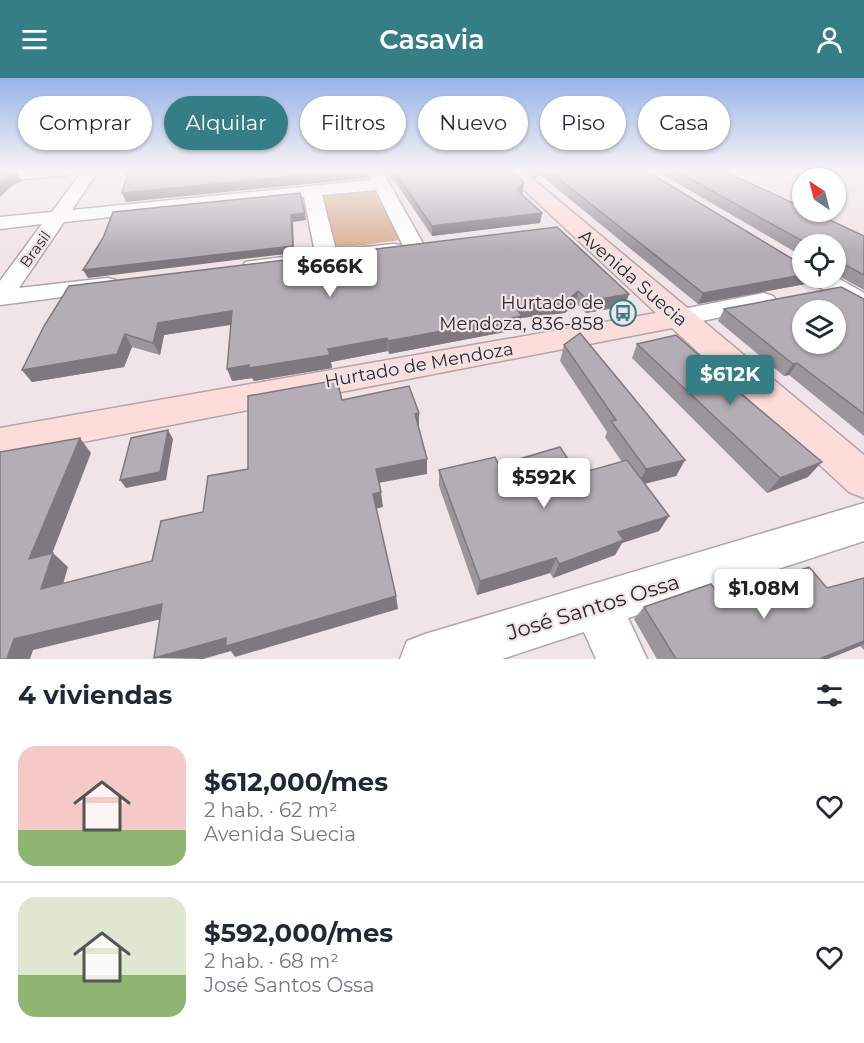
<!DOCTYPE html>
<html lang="es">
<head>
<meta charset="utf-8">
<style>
	body { margin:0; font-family:Montserrat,sans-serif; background:#f2f2f3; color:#1f2937; height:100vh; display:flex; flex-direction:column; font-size:22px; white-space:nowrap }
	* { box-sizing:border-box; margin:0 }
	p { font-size:20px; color:#747a83 }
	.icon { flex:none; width:33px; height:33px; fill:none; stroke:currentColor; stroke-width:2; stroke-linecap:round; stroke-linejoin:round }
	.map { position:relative; height:581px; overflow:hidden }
	.drawer { display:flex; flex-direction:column; background:#fff; flex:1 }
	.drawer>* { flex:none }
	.top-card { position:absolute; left:18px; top:18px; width:828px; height:54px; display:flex; gap:12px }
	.needle { width:39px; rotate:325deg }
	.tools { position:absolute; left:792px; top:90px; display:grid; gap:12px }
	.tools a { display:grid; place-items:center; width:54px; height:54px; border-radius:50%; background:#fff; box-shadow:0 2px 4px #0004; font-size:30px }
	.price { position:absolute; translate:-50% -51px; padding:0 14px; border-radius:6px; background:#fff; color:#222; font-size:20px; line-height:39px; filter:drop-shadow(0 2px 3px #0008) }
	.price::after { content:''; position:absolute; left:50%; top:36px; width:18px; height:14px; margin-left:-9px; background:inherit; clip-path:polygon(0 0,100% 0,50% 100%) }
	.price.on { background:#367e86; color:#fff }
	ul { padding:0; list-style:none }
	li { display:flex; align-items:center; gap:18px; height:150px; padding:0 18px }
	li+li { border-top:2px solid #e0e1e3 }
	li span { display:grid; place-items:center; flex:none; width:168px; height:120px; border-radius:18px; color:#555 }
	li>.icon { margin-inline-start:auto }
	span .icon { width:72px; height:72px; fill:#fffc; stroke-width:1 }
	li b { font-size:26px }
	h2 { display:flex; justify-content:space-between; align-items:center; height:72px; padding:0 18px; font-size:26px }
	.pill { padding:0 21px; border-radius:27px; background:#fff; box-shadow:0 2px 4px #0004; font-size:21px; line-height:54px }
	.pill.on { background:#367e86; color:#fff }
	header { display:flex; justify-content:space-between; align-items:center; height:78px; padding:0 18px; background:#367e86; color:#fff; font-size:27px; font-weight:600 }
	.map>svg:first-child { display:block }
	.green { fill:#d9b094 }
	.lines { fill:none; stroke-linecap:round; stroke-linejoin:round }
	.street-casing { stroke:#b0a5a9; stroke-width:3 }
	.secondary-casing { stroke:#b0a5a9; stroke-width:3 }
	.street { fill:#fff; fill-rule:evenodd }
	.secondary { fill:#fddcd9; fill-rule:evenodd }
	.wall { fill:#9c959c }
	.shaded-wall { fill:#7f797f }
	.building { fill:#b5adb5; stroke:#7f797f; stroke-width:1.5; fill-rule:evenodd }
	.labels { text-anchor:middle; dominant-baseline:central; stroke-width:4.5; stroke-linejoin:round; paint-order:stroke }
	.far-street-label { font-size:15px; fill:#2d292a; stroke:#f0e4e8 }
	.street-label { font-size:18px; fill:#2d292a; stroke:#f0e4e8 }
	.poi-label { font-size:18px; fill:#2d292a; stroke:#f0e4e8; text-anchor:end }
	.near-street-label { font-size:21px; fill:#2d292a; stroke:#f0e4e8 }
</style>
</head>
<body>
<header><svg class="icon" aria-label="menu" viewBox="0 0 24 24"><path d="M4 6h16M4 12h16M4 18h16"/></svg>Casavia<svg class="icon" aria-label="person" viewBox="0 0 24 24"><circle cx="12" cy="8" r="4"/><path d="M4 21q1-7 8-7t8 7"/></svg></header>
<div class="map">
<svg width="864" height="581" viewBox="0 0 864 581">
	<rect width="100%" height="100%" fill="#f0e4e8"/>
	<polygon class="green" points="373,111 400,162 334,171 319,117"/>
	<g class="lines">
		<g class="street-casing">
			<g id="street">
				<polygon points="76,92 68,97 0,103 0,93"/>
				<polygon points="83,92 99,92 72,132 371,102 366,92 382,92 425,169 422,174 414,175 406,174 376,112 322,117 336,172 393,166 401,167 404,172 401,177 253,196 245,194 242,189 245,184 315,175 304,119 64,144 19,210 107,200 116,202 119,207 116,212 0,227 0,203 42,146 0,151 0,139 52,134"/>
				<polygon points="836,199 864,215 864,233 855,230 812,205 808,200"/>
				<polygon points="764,215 773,218 777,223 773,228 678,248 669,246 665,240 669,234 678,232"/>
				<polygon points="864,425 864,463 628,540 647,581 596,581 584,554 502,581 400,581 407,563 425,556"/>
			</g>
		</g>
		<g class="secondary-casing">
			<polygon id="secondary" points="503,92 522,92 864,377 864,420 849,414 672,250 0,380 0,350 656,235"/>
		</g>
		<use href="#street" class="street"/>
		<use href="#secondary" class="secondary"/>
	</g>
	<g class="wall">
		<polygon points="384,92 511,92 524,104 523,114 521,115 542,135 540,145 432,158 394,102 390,101"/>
		<polygon points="525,92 645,92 802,200 814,200 811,205 698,226 539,96 535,100"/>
		<polygon points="655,92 721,92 864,158 864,212 837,197 836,197 836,166 802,166 802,178"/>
		<polygon points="557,149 625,228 586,235 576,225 565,235 521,240 520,251 389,276 388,273 331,284 332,290 254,303 252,300 232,303 231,246 164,257 160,277 132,269 124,289 32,304 22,292 294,184 352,177 352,174"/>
		<polygon points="864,221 864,358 789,297 784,298 718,243 724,231"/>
		<polygon points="637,266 732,308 808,399 767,415 632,280"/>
		<polygon points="564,267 685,382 676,398 645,406 669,438 659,453 622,465 615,477 553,500 550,495 477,517 439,408 439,392 499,387 578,396 622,384 605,359 607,354 560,283"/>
		<polygon points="864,500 864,572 860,568 828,581 657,581 634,541 644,529 721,519 827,510"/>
	</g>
	<g class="shaded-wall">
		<polygon points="354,92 367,92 368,100 126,124 122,115"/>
		<polygon points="536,92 540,92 539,96 535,100"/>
		<polygon points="17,94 22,103 13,107 0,119 0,105 8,98"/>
		<polygon points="524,104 523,114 516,121 517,112"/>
		<polygon points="305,135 306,142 293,144 294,175 88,200 83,192 291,137"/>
		<polygon points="542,135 540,145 432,158 432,148"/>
		<polygon points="802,197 802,200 814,200 811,205 698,226 703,215"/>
		<polygon points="578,213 576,225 565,235 521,240 520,251 389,276 388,263"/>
		<polygon points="629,216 625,228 586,235 589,223"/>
		<polygon points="232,233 237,246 164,257 160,277 153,265 158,245"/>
		<polygon points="125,256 132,269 124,289 32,304 22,292"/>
		<polygon points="387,260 388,273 331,284 332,290 254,303 252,300 232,303 227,291"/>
		<polygon points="797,285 789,297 784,298 793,286"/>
		<polygon points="419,335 419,350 415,351 415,336"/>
		<polygon points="168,352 173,361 166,402 126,410 120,402"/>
		<polygon points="80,360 91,375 45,494 29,481"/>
		<polygon points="427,381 427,396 378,405 376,391"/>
		<polygon points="685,382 676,398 638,407 646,391"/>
		<polygon points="822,384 808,399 767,415 780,400"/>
		<polygon points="381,414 383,429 375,431 373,416"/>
		<polygon points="669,438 659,453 622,465 615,477 553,500 559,486 618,454"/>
		<polygon points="53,475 68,489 58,524 41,511"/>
		<polygon points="556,480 550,495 477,517 480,503"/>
		<polygon points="396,518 398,531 235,579 231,573 203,581 154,580 226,560"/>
		<polygon points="162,526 174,538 33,572 30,581 7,581 14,561"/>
		<polygon points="864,563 864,566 860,568 828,581 819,581"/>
	</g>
	<g class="building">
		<polygon points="129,92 354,92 122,115"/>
		<polygon points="389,92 511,92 524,104 517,112 542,135 432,148 394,93"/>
		<polygon points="548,92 645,92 799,185 802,185 802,197 703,215"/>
		<polygon points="674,92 721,92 802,129 802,134 813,134 864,158 864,197 844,186 836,186 836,166 808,166"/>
		<polygon points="17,94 8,98 0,105 0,95"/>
		<polygon points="300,115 305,135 291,137 293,168 83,192 103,160 113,134"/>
		<polygon points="557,149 629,216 589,223 578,213 568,222 515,229 522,238 388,263 387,260 328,271 330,277 249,290 249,287 227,291 232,233 158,245 153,265 125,256 117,276 22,292 44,248 69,208 293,181 293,184 353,177 352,174"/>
		<path d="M841 209 864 221V336L797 285 793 286 724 231ZM802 232H836V266H802Z"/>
		<polygon points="580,255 685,382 646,391 611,343 616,342 564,267"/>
		<polygon points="676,257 701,279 706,278 734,304 728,305 822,384 780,400 637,266"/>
		<polygon points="337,302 342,322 409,308 419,335 415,336 427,381 376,391 381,414 373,416 396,518 226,568 226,560 154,580 162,526 14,561 7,581 0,581 0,374 80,360 29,481 53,475 41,511 152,483 161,443 203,434 208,398 248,391 248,318"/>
		<polygon points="168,352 160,394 120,402 131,360"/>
		<polygon points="560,369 578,396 627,382 669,438 618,454 624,462 559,486 556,480 480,503 439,392 495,379 499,387"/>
		<polygon points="809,489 827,510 864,500 864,563 819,581 676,581 644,529 711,506 721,519"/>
	</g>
	<linearGradient id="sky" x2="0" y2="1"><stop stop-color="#97b3e8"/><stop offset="0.53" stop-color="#f8f3f5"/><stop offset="1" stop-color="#f8f3f5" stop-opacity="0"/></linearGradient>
	<rect width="864" height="174" fill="url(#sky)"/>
	<defs>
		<g id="bus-ring" transform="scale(1.35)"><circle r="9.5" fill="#f0e4e8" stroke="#367e86" stroke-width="1.5"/><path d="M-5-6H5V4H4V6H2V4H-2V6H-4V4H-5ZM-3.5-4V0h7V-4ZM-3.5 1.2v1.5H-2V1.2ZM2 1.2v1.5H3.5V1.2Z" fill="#367e86"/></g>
	</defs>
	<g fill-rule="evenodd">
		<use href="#bus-ring" x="623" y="235"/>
	</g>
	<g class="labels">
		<g class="far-street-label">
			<text transform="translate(35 171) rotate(-54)">Brasil</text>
		</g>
		<g class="street-label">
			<text transform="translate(633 200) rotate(41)">Avenida Suecia</text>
			<text transform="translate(419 287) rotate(-10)">Hurtado de Mendoza</text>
		</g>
		<g class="poi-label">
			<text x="604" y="225">Hurtado de<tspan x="604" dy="21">Mendoza, 836-858</tspan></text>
		</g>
		<g class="near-street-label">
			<text transform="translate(593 529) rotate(-17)">José Santos Ossa</text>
		</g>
	</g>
</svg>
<div class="tools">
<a><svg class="needle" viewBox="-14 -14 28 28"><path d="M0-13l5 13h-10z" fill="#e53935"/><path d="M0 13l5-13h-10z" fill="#747a83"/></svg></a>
<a><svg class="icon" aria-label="locate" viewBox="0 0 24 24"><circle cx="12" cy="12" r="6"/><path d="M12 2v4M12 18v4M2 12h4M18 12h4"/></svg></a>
<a><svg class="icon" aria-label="layers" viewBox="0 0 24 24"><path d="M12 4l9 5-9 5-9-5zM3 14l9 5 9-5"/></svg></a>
</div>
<b class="price" style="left:330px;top:220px">$666K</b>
<b class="price on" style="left:730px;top:328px">$612K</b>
<b class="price" style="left:544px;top:431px">$592K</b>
<b class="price" style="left:764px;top:542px">$1.08M</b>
<div class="top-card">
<a class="pill">Comprar</a>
<a class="pill on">Alquilar</a>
<a class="pill">Filtros</a>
<a class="pill">Nuevo</a>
<a class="pill">Piso</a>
<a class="pill">Casa</a>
</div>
</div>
<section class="drawer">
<h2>4 viviendas<svg class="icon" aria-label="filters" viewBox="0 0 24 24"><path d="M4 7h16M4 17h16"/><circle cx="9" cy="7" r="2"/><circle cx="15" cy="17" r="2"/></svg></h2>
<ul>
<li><span style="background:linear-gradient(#f6c9c9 70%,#8fb573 0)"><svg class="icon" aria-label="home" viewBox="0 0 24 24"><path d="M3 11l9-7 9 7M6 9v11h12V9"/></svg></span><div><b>$612,000/mes</b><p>2 hab. · 62 m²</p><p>Avenida Suecia</p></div><svg class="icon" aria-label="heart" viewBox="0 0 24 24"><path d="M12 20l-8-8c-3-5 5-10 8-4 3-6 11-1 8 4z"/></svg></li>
<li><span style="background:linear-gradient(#dfe7d0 65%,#8fb573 0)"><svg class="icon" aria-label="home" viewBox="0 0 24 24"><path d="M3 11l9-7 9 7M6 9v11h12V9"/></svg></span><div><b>$592,000/mes</b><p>2 hab. · 68 m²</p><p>José Santos Ossa</p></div><svg class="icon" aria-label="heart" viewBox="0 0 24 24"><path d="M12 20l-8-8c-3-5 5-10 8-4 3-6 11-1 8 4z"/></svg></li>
</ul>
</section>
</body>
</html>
